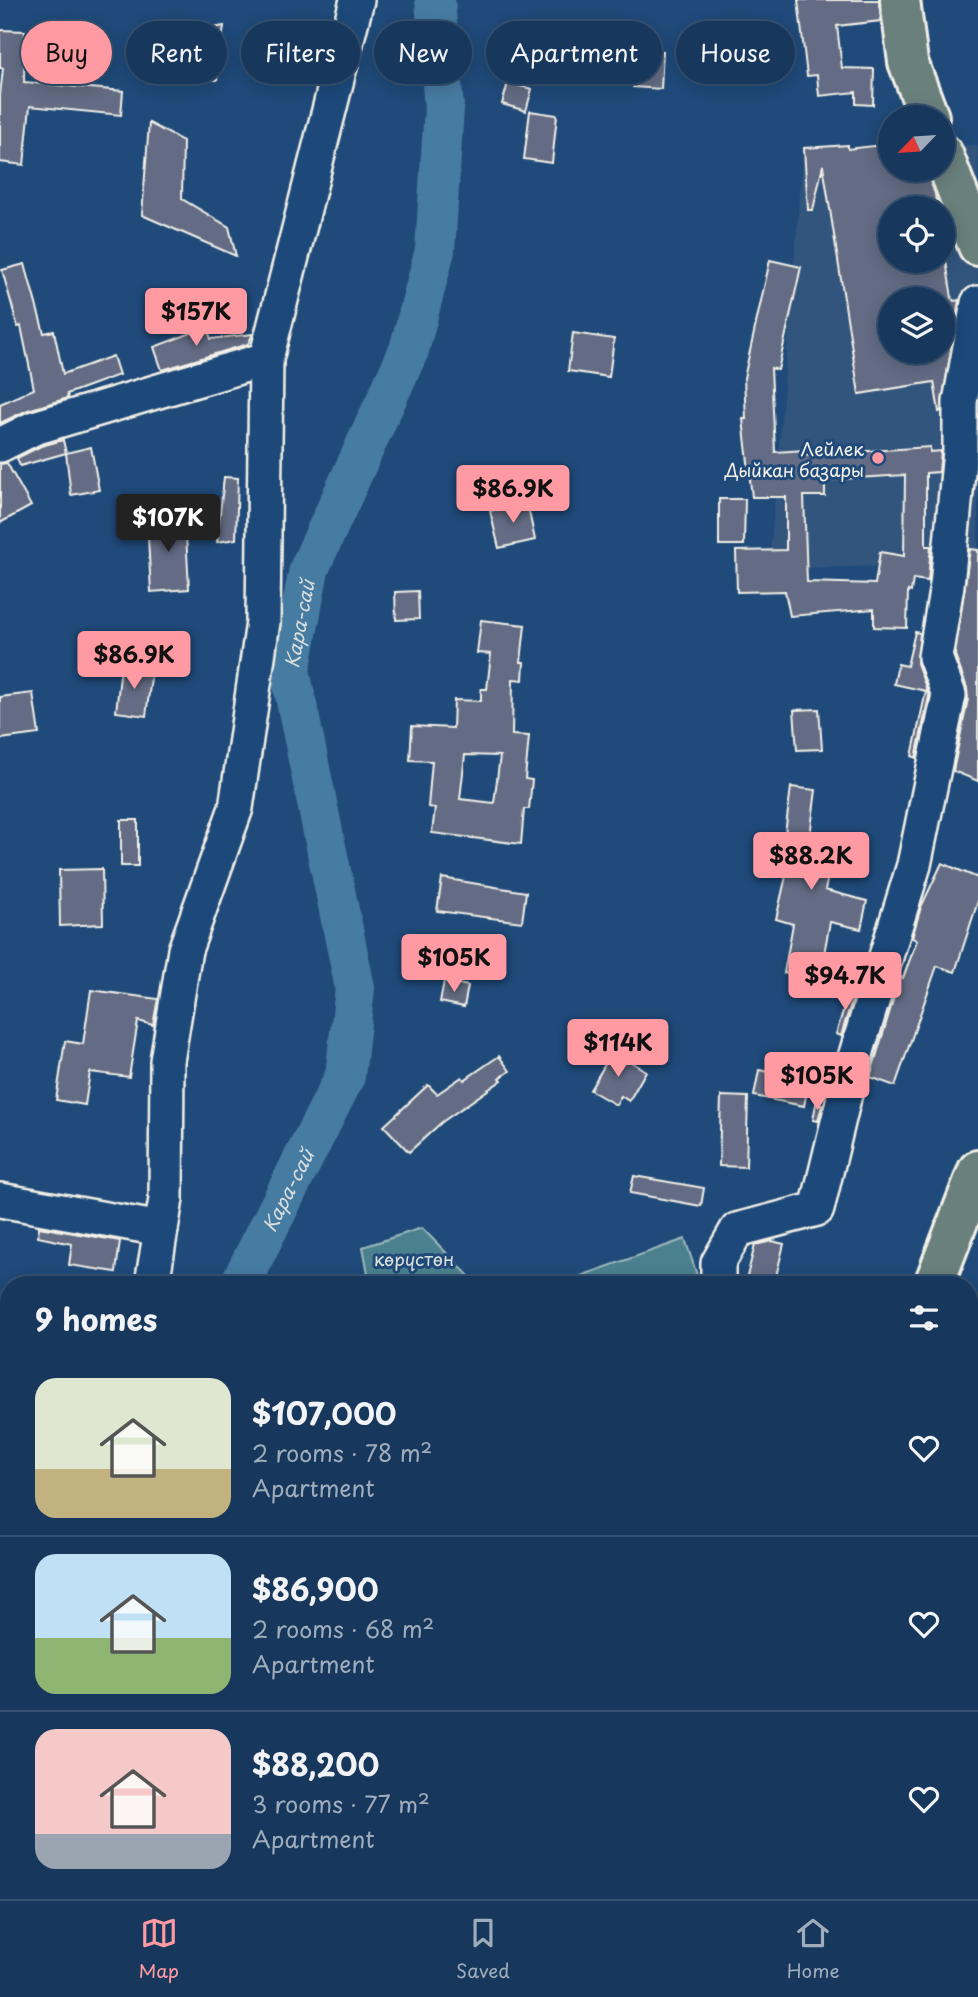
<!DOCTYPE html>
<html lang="en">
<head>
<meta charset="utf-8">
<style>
	body { margin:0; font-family:"Playpen Sans",sans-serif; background:#244365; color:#f1f3f6; height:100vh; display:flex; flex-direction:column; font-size:26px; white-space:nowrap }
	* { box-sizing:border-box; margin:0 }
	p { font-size:23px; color:#9eacbb }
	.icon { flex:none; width:38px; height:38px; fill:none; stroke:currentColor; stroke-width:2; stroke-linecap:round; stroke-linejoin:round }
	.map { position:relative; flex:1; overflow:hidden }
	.panel { position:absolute; left:0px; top:1276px; width:978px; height:625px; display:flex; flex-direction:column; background:#17385c; border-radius:28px 28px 0 0; box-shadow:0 4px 18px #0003,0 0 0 2px #365272 }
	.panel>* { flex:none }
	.banner { position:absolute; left:21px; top:21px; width:936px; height:63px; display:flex; gap:14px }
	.needle { width:46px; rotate:245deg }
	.controls { position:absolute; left:878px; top:105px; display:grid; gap:14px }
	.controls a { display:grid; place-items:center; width:77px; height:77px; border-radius:50%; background:#17385c; box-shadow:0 4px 18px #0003,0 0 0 2px #365272; font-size:35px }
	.price { position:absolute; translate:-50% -60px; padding:0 16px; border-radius:7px; background:#ff9aa2; color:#111; font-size:23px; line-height:46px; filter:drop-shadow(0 2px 4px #0008) }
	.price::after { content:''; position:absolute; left:50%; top:42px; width:21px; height:16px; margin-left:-10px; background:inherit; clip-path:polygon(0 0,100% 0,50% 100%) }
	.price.active { background:#222; color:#fff }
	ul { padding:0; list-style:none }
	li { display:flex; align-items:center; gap:21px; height:175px; padding:0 35px }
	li+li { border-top:2px solid #365272 }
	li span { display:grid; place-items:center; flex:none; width:196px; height:140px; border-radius:21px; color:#555 }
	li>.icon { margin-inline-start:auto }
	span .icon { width:84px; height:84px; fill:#fffc; stroke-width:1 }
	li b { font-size:30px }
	h2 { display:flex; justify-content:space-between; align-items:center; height:84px; padding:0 35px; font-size:30px }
	.pill { padding:0 24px; border-radius:32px; background:#17385c; box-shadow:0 4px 18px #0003,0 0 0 2px #365272; font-size:24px; line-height:63px }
	.pill.active { background:#ff9aa2; color:#111 }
	.tabs { display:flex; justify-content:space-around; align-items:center; height:98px; border-top:2px solid #365272; background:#17385c; font-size:19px; color:#9eacbb }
	.tabs a { display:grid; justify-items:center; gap:4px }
	.tabs .active { color:#ff9aa2 }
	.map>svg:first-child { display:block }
	.built { fill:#33547d; fill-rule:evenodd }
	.green { fill:#4c818f; stroke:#a0b9bc; stroke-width:2 }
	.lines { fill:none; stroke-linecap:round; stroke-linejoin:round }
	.river { stroke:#467ca2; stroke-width:40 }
	.building { fill:#636c84; stroke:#f4f1e8; stroke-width:2; fill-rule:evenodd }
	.minor-casing { stroke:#f4f1e8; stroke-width:38 }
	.major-casing { stroke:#f4f1e8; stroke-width:44 }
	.minor { stroke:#1f4a7a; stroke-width:33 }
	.major { stroke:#6a807d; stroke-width:38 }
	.poi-dot { fill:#ff9aa2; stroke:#1f4a7a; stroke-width:2.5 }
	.labels { text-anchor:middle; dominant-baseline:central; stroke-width:6; stroke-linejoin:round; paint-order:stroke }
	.poi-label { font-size:18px; fill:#f4f1e8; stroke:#1f4a7a; text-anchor:end }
	.park-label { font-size:18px; fill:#dbe0db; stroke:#1f4a7a }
	.water-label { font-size:19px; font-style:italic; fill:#dadfde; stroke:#1f4a7a }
</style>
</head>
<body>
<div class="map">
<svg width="978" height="1899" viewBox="0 0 978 1899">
	<rect width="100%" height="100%" fill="#1f4a7a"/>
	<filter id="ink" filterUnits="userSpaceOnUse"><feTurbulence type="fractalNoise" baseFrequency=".0143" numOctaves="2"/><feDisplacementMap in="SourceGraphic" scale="14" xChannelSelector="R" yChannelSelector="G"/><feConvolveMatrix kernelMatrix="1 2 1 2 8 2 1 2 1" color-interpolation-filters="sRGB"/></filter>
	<g filter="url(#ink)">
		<path class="built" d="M978 145V565L769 568 803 152 891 149V170H943V146ZM891 208H943V261H891ZM891 299H943V352H891Z"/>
		<g class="green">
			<polygon points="422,1228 477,1284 370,1284 363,1247"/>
			<polygon points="685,1239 700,1284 558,1284"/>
		</g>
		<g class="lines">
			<g class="river">
				<path id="s1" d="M240 1284 345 1076 355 988 290 671 309 569 409 350 435 250 444 108 435 0"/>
				<polyline points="128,1899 130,1892"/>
			</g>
		</g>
		<g class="building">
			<polygon points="798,0 879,0 881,21 837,26 842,68 874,69 873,105 856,104 856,92 819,96 817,75 807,76"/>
			<polygon points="224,26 217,80 185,76 191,32"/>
			<polygon points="0,30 25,31 24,82 123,91 121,115 30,106 24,165 0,162 0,96 3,68 0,68"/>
			<polygon points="635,50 663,51 661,89 633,87"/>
			<polygon points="508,83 532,89 526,111 502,104"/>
			<polygon points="530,111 557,115 552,163 524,159"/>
			<polygon points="149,123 183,141 182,199 229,227 236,256 142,215"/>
			<path d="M891 144V170H926L935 194 937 208H891V261H946L952 298 954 301 959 300 941 411 939 412 934 382 859 394 823 165 813 210H808L804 148 848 145V149ZM891 299H943V352H891Z"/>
			<path d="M770 260 801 267 778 370 771 368 775 452 805 450 806 455 930 447V452L941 451 939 472 926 473V546H931L928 581 913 579 911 592 908 591 907 628 874 627V609L790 616 785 591 737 592 736 551 786 550V497H752L743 419H746L744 378ZM905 475 904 556 880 552 875 584 807 582 804 496H825V480Z"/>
			<polygon points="25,264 44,333 54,331 63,374 113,356 119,375 67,394 68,398 28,410 0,423 0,404 34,389 21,326 18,327 2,270"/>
			<polygon points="207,327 211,339 253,334 248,344 162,370 154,347"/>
			<polygon points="573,333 614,339 609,377 568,371"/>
			<polygon points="63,440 66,453 20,466 17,458 41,446"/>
			<polygon points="91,447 99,490 71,495 66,453"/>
			<polygon points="7,463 31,506 0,523 0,464"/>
			<polygon points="224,477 238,478 236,539 217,542"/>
			<polygon points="719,499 745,499 744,545 719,545"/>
			<polygon points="527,502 535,540 499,548 490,511"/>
			<polygon points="185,516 189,589 151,592 147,519"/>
			<polygon points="970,549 978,550 978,781 953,771 968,699 967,688 955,655"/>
			<polygon points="418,591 419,619 396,620 395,592"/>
			<path d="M481 620 525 625 521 662H524L523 680 513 679 512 735 529 736 525 779 532 780 529 809H524L521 844 432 833 435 808 428 807 432 761 410 760 412 726 453 728 454 700 481 701V689H487L491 654 477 653ZM465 755 500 756 494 803 460 799Z"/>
			<polygon points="915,632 920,633 917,663 929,696 916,758 912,756 926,691 894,684 898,664 907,666"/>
			<polygon points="121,666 152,670 146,716 116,712"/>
			<polygon points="33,693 39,734 0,739 0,697"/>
			<polygon points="819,709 822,749 797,750 794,710"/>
			<polygon points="791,787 816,790 809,844 834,850 825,890 867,901 861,929 830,922 819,980 784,973 793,924 776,919 792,850 783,849"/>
			<rect x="121" y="820" width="17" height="46"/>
			<polygon points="942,863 978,878 978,901 955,972 937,966 895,1086 870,1077 900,977 903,978 917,940 912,938 921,907"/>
			<polygon points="102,869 103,924 60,926 59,870"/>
			<polygon points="442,878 526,892 522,922 437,911"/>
			<polygon points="444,981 468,986 464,1007 440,1002"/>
			<polygon points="850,989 855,990 841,1036 836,1034"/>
			<polygon points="91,990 158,999 153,1025 138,1021 129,1077 90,1072 85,1105 56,1100 65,1041 83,1044"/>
			<polygon points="613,1051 646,1071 629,1101 621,1096 616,1105 590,1090"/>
			<polygon points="499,1056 510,1071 500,1078 502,1080 442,1122 409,1152 384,1126 428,1085 437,1094 462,1077 464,1080"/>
			<polygon points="759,1070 800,1078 800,1080 809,1082 804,1106 754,1096"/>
			<polygon points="721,1096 748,1097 746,1167 719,1166"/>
			<polygon points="816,1104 822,1105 818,1121 813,1120"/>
			<polygon points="634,1176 704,1188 701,1206 630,1193"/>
			<polygon points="39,1227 120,1241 116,1272 69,1265 72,1244 38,1237"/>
			<polygon points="772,1241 784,1244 774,1284 745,1284 755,1245"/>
		</g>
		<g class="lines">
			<g class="minor-casing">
				<g id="minor">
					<polyline points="0,445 34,428 266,359"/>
					<polyline points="0,1200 161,1229"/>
					<polyline points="152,1284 166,1199 167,1061 185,950 236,808 263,622 266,359 357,0"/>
					<polyline points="718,1284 718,1263 737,1230 817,1209 849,1077 914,865 949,695 935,657 947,585 960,451 960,402 978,303"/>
					<polyline points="0,1758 9,1760"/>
					<polyline points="970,1833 978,1841"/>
					<polyline points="76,1899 79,1892"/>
				</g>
			</g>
			<g class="major-casing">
				<g id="major">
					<polyline points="900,0 908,62 929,117"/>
					<polyline points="943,154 978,246"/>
					<polyline points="934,1284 978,1170"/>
					<polyline points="691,1899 694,1892"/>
				</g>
			</g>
			<use href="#minor" class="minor"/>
			<use href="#major" class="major"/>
		</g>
	</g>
	<circle class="poi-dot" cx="878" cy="458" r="7"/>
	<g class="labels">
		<g class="poi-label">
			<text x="864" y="448">Лейлек<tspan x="864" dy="21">Дыйкан базары</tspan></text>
		</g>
		<g class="park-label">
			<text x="414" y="1258">көрүстөн</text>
		</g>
		<g class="water-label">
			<text stroke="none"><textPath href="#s1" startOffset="693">Кара-сай</textPath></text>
			<text stroke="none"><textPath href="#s1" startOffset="105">Кара-сай</textPath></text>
		</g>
	</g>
</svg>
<div class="controls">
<a><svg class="needle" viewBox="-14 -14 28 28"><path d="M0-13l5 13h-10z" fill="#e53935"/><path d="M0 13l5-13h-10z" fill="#9eacbb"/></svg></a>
<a><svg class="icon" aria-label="locate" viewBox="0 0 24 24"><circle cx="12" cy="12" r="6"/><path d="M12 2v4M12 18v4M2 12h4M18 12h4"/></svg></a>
<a><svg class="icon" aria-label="layers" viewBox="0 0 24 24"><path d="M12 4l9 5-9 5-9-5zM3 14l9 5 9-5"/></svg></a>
</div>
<b class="price" style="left:196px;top:348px">$157K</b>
<b class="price" style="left:513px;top:525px">$86.9K</b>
<b class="price active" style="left:168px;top:554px">$107K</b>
<b class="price" style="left:134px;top:691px">$86.9K</b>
<b class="price" style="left:811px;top:892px">$88.2K</b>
<b class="price" style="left:454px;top:994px">$105K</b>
<b class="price" style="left:845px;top:1012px">$94.7K</b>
<b class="price" style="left:618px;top:1079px">$114K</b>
<b class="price" style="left:817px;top:1112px">$105K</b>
<div class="banner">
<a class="pill active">Buy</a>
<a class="pill">Rent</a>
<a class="pill">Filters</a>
<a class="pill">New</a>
<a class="pill">Apartment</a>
<a class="pill">House</a>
</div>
<section class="panel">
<h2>9 homes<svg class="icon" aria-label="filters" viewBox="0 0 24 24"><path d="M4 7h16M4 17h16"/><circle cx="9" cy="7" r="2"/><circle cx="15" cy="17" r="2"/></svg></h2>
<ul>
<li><span style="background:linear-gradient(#dfe7d0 65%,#c2b280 0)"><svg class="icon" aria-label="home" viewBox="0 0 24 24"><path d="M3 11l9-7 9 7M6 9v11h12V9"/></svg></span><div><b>$107,000</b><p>2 rooms · 78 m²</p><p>Apartment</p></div><svg class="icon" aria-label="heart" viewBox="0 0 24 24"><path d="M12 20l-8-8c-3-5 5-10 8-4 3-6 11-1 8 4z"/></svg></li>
<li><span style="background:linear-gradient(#bfe0f5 60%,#8fb573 0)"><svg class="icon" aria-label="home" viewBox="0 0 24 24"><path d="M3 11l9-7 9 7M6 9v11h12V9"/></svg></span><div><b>$86,900</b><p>2 rooms · 68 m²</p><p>Apartment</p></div><svg class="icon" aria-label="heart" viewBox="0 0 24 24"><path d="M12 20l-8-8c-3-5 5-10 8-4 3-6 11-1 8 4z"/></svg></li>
<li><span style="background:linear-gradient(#f6c9c9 75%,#9aa5b1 0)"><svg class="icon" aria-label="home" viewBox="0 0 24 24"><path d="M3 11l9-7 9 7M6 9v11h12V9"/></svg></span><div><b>$88,200</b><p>3 rooms · 77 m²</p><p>Apartment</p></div><svg class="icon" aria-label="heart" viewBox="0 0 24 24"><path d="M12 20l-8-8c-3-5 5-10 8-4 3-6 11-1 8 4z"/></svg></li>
</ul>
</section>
</div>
<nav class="tabs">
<a class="active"><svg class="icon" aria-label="map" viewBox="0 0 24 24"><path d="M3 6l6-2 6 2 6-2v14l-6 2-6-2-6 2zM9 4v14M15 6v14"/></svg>Map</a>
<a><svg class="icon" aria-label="saved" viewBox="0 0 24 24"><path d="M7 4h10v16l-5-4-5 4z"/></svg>Saved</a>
<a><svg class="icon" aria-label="home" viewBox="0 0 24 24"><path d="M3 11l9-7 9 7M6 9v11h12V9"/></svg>Home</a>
</nav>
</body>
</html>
